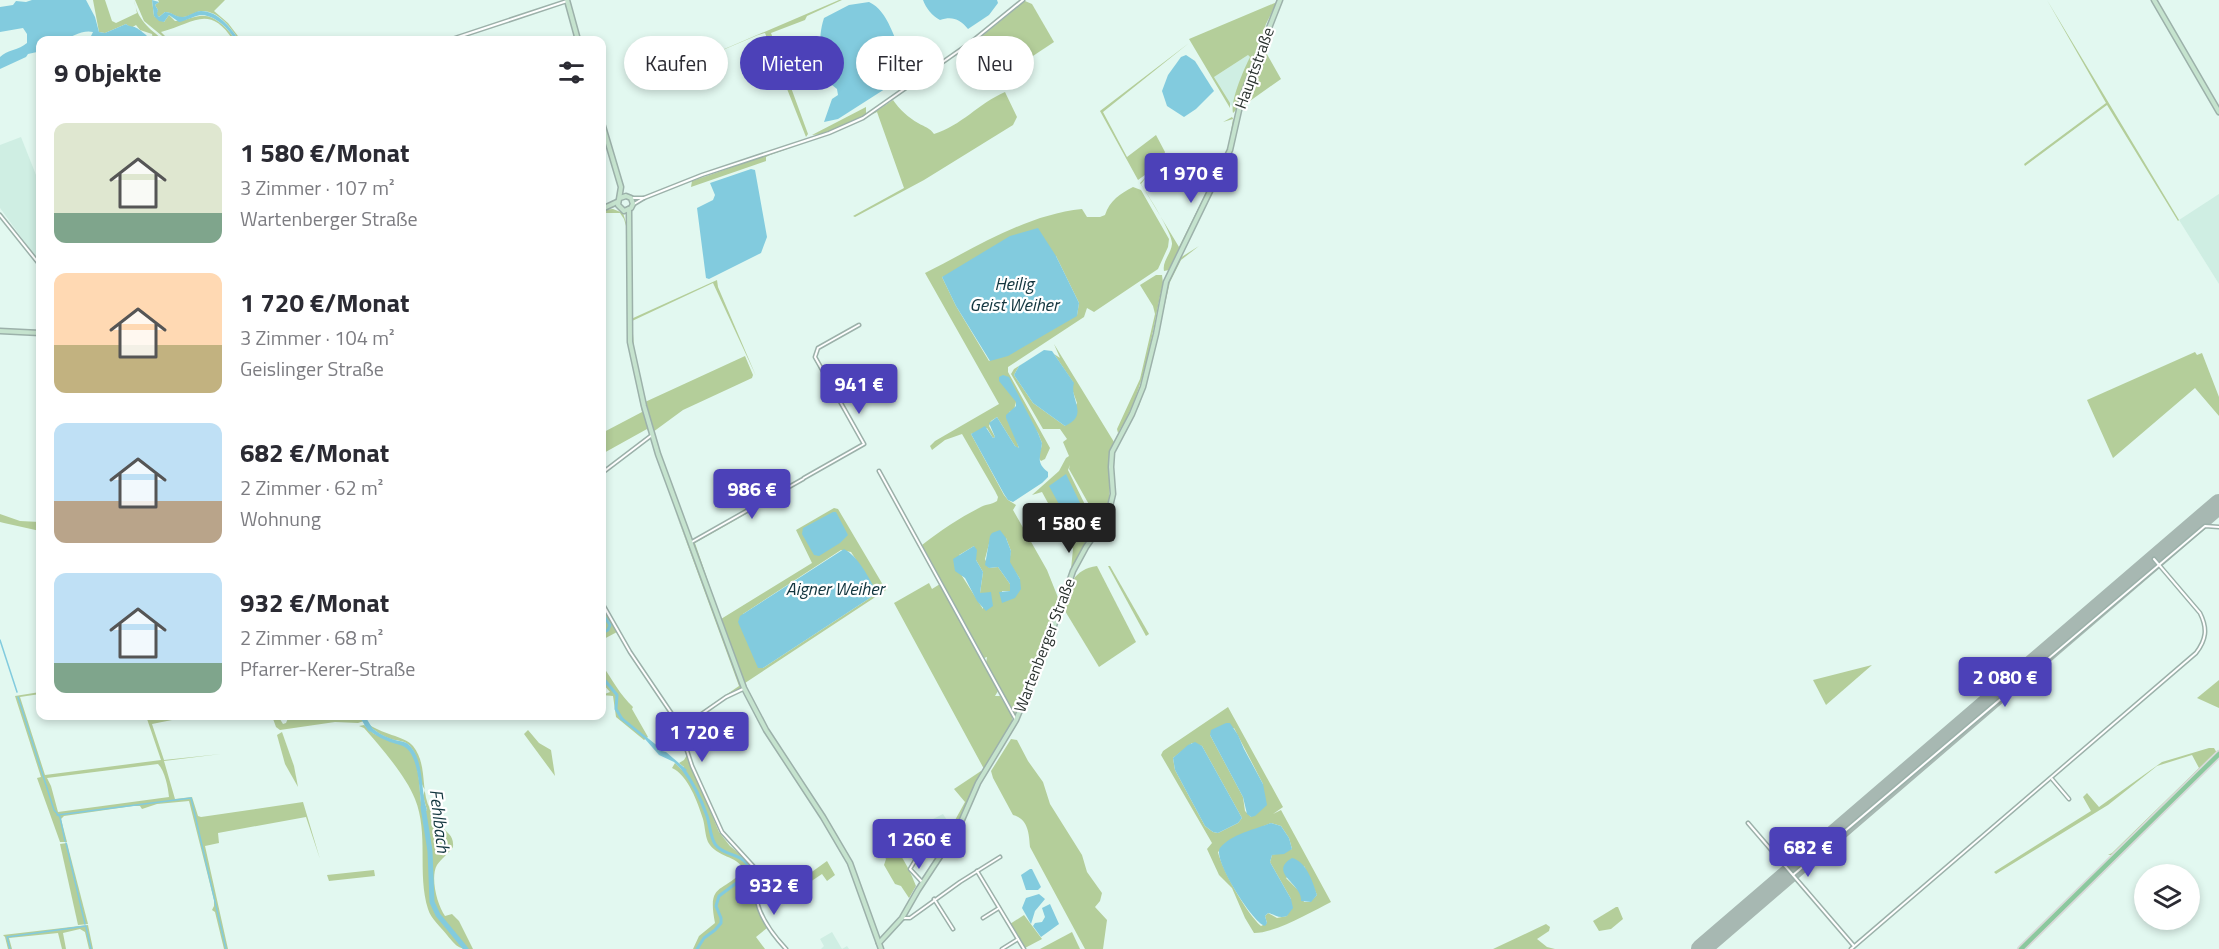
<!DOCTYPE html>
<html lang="de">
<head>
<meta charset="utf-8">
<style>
	body { margin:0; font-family:"Titillium Web",sans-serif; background:#f2f2f3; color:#2b2b33; height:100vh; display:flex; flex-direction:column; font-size:22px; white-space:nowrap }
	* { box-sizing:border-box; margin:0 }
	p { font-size:20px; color:#7c7c81 }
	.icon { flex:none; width:33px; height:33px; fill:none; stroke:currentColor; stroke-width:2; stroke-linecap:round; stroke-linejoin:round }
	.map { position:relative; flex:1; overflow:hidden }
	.side { position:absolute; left:36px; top:36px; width:570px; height:684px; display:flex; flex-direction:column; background:#fff; border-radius:12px; box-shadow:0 3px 9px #0003 }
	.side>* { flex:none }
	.banner { position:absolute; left:624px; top:36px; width:570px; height:54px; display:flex; gap:12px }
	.tools { position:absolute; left:2134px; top:864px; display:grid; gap:12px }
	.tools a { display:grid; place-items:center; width:66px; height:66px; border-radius:50%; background:#fff; box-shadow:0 3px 9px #0003; font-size:30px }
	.price { position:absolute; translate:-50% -51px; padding:0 14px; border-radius:6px; background:#4c41b8; color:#fff; font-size:20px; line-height:39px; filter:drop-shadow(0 2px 3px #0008) }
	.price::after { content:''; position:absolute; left:50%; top:36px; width:18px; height:14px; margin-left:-9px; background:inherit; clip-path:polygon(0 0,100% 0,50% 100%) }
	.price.selected { background:#222; color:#fff }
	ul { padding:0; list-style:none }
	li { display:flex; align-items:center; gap:18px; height:150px; padding:0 18px }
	li span { display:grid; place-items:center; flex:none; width:168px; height:120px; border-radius:12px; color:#555 }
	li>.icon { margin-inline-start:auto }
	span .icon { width:72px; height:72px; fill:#fffc; stroke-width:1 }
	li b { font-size:26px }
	h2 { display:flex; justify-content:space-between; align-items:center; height:72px; padding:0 18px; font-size:26px }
	.tag { padding:0 21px; border-radius:27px; background:#fff; box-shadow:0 3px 9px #0003; font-size:21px; line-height:54px }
	.tag.selected { background:#4c41b8; color:#fff }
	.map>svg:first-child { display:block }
	.built { fill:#cfeee3 }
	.green { fill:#b4ce9a; fill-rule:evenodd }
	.water { fill:#82cbde }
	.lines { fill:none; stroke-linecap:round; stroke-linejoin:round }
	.stream { stroke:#82cbde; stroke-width:1.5 }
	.canal { stroke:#82cbde; stroke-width:3 }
	.river { stroke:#82cbde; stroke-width:5 }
	.runway { stroke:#a7b8b2; stroke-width:20 }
	.street-casing { stroke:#9cb1aa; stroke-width:5 }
	.secondary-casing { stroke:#9cb1aa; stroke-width:7 }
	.primary-casing { stroke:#d9dada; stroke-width:8 }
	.street { stroke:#fff; stroke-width:2 }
	.secondary { stroke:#c5e3ce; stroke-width:4 }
	.primary { stroke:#8bc89e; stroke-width:4.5 }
	.labels { text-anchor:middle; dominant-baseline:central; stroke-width:4.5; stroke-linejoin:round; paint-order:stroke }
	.street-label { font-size:16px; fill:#2a322f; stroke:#fff }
	.water-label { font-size:18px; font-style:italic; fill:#13363f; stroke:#fff }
</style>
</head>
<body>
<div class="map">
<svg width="2219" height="949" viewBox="0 0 2219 949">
	<rect width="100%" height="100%" fill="#e2f8f0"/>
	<g class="built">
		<polygon points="1248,55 1250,57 1233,106 1230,105 1214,77"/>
		<polygon points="21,137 40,185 40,263 0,208 0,145"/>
		<polygon points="2219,194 2219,284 2179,220"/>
		<polygon points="943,814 950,825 958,828 944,848 929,821"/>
		<polygon points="832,932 842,949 847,946 849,949 821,949 824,946 820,939"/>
	</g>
	<g class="green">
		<path d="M93 0H105L112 21 116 23 137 13 134 0C137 19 149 29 164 40H153L152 34 140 30 136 25 131 28 126 24 105 33 99 32Z"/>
		<path d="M135 0H152L154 16 164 22 169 15 175 21C184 21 191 17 200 16 214 14 229 29 235 40H233C209 3 193 24 161 32L169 40H167L144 21Z"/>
		<path d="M158 0H225L214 11 228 23 241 40H239C231 28 219 11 202 11 195 11 190 17 183 17 175 18 172 12 165 12L159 17 156 14 158 10 155 5 159 2Z"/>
		<polygon points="839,0 842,0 807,16 805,20 771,33 808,134 806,137 765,33 758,35 652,80"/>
		<polygon points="1282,0 1264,49 1281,79 1240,108"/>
		<polygon points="2047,0 2179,220 2178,221 2107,105 2025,166 2024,164 2106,103"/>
		<polygon points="1025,1 1032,4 1054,42 1003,76 981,37"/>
		<path d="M1277 2 1266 24 1236 110 1233 113C1230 101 1244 69 1250 57L1248 55 1214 77 1230 103V108L1189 39Z"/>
		<polygon points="1189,43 1103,112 1127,157 1156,135 1165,152 1164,156 1167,159 1138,180 1100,111"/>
		<path d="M1005 92 1017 117 1013 125 924 180 855 217 853 216 904 188 877 112C842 130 807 142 770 155L766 157V161L691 187 692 181 840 130 869 116 893 100C899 109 909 118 918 123 925 127 930 128 934 134 961 126 979 103 1005 92Z"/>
		<path d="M866 107V114C852 123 829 135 812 135Z"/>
		<path d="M1232 117 1234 120C1232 132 1230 144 1225 156L1169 270 1164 271C1162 261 1171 254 1172 244 1173 234 1147 193 1140 183L1147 176 1141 184 1179 247 1228 148 1233 119 1223 122Z"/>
		<path d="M1133 187 1141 190 1169 239 1168 247 1158 269 1094 312 1087 308 1084 317 1008 367V372L1050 448 1045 459 1041 461C1036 455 1042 450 1042 443L1038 433 1016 402 1014 410 1009 412 1019 449 1015 446 997 417 991 421 989 426 995 437 993 438 987 428 971 434 1004 495 1008 500 1016 505 1013 510 1047 570 1059 600 1050 632 1018 712 1014 713 986 663 987 657 984 658 922 545C940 531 959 518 979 508 985 504 991 505 997 501L998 497 995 491 962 434 945 440 932 450 930 446 935 441 999 404 925 273C975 248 1025 215 1082 209L1087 217H1100L1105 215C1110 200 1120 194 1133 187ZM1056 256 1079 303 1077 315 989 361 956 306 942 277ZM1006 538 1011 551 1009 562 1020 579V585L1002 602V591H1011L1010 584 998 567 989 568 985 559 990 540ZM974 546 976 560 983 572 980 593 983 594V609L962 576 959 555Z"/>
		<polygon points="613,209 623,213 629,232 628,323 630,348 650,434 647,429 602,454 602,433 642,412 627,336 628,233 624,219 620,213 602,213 602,210"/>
		<polygon points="1199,246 1181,260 1170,282 1148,378 1139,406 1126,429 1146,382 1169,281 1180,258"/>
		<path d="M1156 275H1162L1163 283C1151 334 1147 387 1118 433L1117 429 1140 379 1155 314 1153 306 1140 285Z"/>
		<path d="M717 280 718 287 756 376 713 283 632 321 634 347 645 402 745 356 753 375 752 378 683 410 653 432C641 395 632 358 631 319Z"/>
		<path d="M1054 344 1114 442C1102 472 1119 495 1100 524L1069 469 1070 465 1068 470 1096 527 1071 569 1073 549 1042 492 1032 495 1059 471 1066 458 1069 456 1063 442 1067 439 1060 429H1043L1011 374 1014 369 1025 362 1019 366 1014 375 1033 403 1065 426 1077 403 1072 389 1073 382 1054 354 1060 358Z"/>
		<polygon points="2195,352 2197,355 2202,353 2219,397 2219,416 2195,388 2113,458 2087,400"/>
		<path d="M778 496 695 543 721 619 812 563 796 530 834 508 838 509 886 590 745 683 693 545V543ZM841 550 851 552 877 592 876 594 763 668 743 614Z"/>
		<polygon points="674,508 742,687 687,724 708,707 739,686"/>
		<polygon points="0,514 20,521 40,522 40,531 4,523 0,522"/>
		<path d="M1097 566 1136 642 1099 667 1062 606C1068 586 1074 569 1097 566Z"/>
		<polygon points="1108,566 1110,566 1149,634 1146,636"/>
		<polygon points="929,583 932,589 940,584 998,691 995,696 1000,696 1012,716 1012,724 984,769 894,603"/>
		<polygon points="602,606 617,632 602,640 602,630 606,628 602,621"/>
		<path d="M602 665C612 679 620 695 633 707L632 709 648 737 644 740 616 717 613 696 602 695 610 692 602 683Z"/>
		<polygon points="1872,665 1826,705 1813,680"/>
		<polygon points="2219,680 2219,708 2197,698"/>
		<path d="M40 692V694L20 697 45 775 161 760 146 716H150L152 720 192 716 152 724 164 760 221 754 164 761 175 799 192 797 198 816 201 817 303 802 320 859 306 817 218 833 219 843 205 846 228 949H224L215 912 212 910 214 906V900L189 801 157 804 142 809 140 806H133L64 816 61 819 67 842H60L37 778 41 777 15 696ZM158 764C165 771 168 787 169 797L58 812 51 786 47 778Z"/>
		<path d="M1228 707 1283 807 1273 814 1281 810 1331 902C1311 912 1276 933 1254 933L1245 918 1232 888 1219 875 1207 849 1212 843 1161 755 1163 751ZM1234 728 1263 784 1251 817 1245 811 1243 797 1210 735ZM1192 743 1202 746 1242 818 1238 823 1218 833 1213 832 1205 826 1175 770 1173 758ZM1271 823 1281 826 1289 838 1292 849 1272 855 1270 862 1291 899 1287 916 1277 918 1268 913 1265 916 1267 923 1261 926C1247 914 1222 870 1218 852L1231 840ZM1304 866 1317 895 1310 902H1304L1301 893 1286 878Z"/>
		<polygon points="272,716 278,716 283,724 286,723 289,716 369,716 370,719 358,723 335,722 280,730 276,727"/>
		<path d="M367 723C380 734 405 736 413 746 428 765 420 789 430 809 433 814 436 821 440 825 447 833 454 835 453 847 449 853 441 859 437 865 430 877 437 905 445 916L452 914 459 921 473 949C458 949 457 947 447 935 441 927 431 919 428 909 417 873 429 834 415 799 406 776 380 746 364 728L359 726 364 725C377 739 385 737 401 744 424 755 417 793 423 812L427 810 423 796 425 790C416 777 422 759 409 745 404 740 397 741 391 739 382 736 373 730 367 723Z"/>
		<polygon points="528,730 539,743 551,750 555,776 524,734"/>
		<polygon points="282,732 294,766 298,787 285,764 277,735"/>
		<path d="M1011 739 1017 740 1028 761 1043 782 1050 804 1082 855 1087 872 1102 893 1100 901 1095 907 1107 920 1103 949H1085L1030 847C1029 833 1028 819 1013 815L993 778 991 771Z"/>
		<polygon points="2209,748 2214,748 2217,753 2113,855 2108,855 2112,853 2199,768 2192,755 2157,766 2108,805 1996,874 1994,872 2091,811 2083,797 2087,793 2099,807 2162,762"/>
		<path d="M687 755 719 832 730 846 749 862 754 871 753 897 767 928 756 937 765 949H693L699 936 715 923C707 882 722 894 744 870 737 855 717 858 708 842 705 835 705 826 703 819 698 803 688 775 672 768L675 763 683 771 684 767 679 763 684 760Z"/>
		<polygon points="981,771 982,773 958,828 952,830 949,823 954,822 965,802 954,789"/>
		<path d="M889 827 894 834 898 832 907 842 897 850C905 861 911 873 916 886L909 898 901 886 895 884 884 865 886 859 873 838Z"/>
		<polygon points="67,843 88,924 78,925 60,844"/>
		<polygon points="827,861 835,875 827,881 822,874 786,898 784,897 784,892"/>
		<polygon points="374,870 375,876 329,881 327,875"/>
		<polygon points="1616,907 1618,907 1623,919 1611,929 1599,931 1593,921"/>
		<polygon points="1024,915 1042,939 1025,948 1010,924"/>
		<polygon points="1546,924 1550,927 1549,931 1537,939 1547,947 1555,949 1493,949"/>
		<polygon points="88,925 93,949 89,949 85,932 80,929 63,933 66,949 62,949 58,933 9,938 12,949 8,949 5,937 3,935"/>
		<polygon points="1072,932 1080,949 1040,949"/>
	</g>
	<g class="water">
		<path d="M32 0H86L95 17 99 32 105 33 126 24C128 26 131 26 134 27 137 27 149 37 151 40H89L93 32C83 29 70 38 61 40 55 42 46 40 40 40V47L37 52 28 54 26 57 0 69V57C7 50 19 50 27 43V34L23 28 0 32V7L13 5 16 1 26 2Z"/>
		<path d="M152 0 159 2 155 5 158 10 157 14 159 17 165 12C172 12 175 17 183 17 189 16 195 11 201 11 218 11 231 28 239 40H235C229 29 216 16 202 15 195 15 186 21 179 22L169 15 164 22 159 21 154 16Z"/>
		<path d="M923 0H997L998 3 989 15 968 29C960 19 952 16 940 20 932 16 926 8 923 0Z"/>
		<path d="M869 2C889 11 894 41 905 59L902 60V64L891 71V83L888 87 838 119 824 122 832 99 838 95 837 89 832 85 834 79C820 62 817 39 824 18L849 5Z"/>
		<polygon points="1186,55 1195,61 1214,91 1196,109 1184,117 1167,106 1162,91 1168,75 1181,57"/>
		<polygon points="751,169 755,170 767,237 761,253 709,279 706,278 697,208 713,200 715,195 710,183"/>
		<polygon points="1038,228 1056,256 1079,303 1077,316 1008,356 990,361 956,306 942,277 1010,236"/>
		<path d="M1044 350 1052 351 1074 383C1069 399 1090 415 1065 426L1033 403 1014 375 1019 366Z"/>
		<path d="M1003 375 1009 377 1038 433 1042 443C1041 456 1035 462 1048 472V477L1042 483 1013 502 1008 500 1004 494 971 434 985 426 993 438 995 437 989 423 997 417 1015 446 1019 448 1006 418V415L1016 406V402L999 381V377Z"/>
		<polygon points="1066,474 1084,511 1087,525 1078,539 1049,486"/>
		<polygon points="833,512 836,512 848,535 840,543 819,556 814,555 802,534 803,528"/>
		<polygon points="1000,530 1006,538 1011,551 1010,562 1020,579 1021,589 1015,598 1002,603 999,592 1010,591 1010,584 998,567 989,568 985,565 990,536 992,533"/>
		<polygon points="974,546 977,550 976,560 983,572 980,593 991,592 993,606 986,611 977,601 965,578 955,571 953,559"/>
		<path d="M844 549C859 557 868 577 877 592L876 594 763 668H758L738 622 740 616Z"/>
		<polygon points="622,717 660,748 658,750 666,752 687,770 684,772 674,762 659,755 645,739 620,719"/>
		<path d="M367 723C375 732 385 737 395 740 398 741 404 741 408 744 425 759 420 791 427 810L422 813C419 796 421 750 400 745 386 741 375 737 364 725Z"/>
		<polygon points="1226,723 1230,723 1238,735 1244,749 1263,784 1267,805 1255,816 1251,817 1247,814 1243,797 1210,735 1211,730"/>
		<polygon points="1195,742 1202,746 1242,818 1238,823 1218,833 1213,832 1205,826 1175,770 1173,758 1188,745"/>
		<path d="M1271 823 1281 826 1289 838 1292 849 1284 854 1272 855 1270 862 1291 899 1293 908 1287 916C1278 919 1275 914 1268 913L1265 916 1267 923 1265 926C1253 923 1212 859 1220 848 1231 834 1256 829 1271 823Z"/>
		<path d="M1292 858C1306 861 1313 882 1317 895L1311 902 1301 901C1303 884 1267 873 1292 858Z"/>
		<polygon points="1030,869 1032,869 1041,887 1038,890 1026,890 1021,875"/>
		<polygon points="1039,894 1045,899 1035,911 1031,924 1022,908 1026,898"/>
		<polygon points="1050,904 1059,924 1041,937 1033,926 1035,923 1042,922 1045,917 1042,908"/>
	</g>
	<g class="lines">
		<g class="stream">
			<polyline points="0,640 17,692"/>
			<polyline points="18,697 54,810 60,817 65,841"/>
			<polyline points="57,815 191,798 226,949"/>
			<polyline points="66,843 85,924"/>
			<polyline points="86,927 91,949"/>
			<polyline points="10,949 7,937 86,926"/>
		</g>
		<g class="canal">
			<polyline points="602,613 610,625 608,630 602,633"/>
			<polyline points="602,677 617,695 616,709 622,719"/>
			<path d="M683 769C694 784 701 799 707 816 710 825 710 836 715 844 723 857 746 852 751 872L719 896 716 906 721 918V923L715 930 704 938 697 949"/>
		</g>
		<g class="river">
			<polyline points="362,716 370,729"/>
			<polyline points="423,807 430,851 432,902 438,915 466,949"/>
		</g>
		<polyline class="runway" points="1701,949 2219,504"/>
		<g class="street-casing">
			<g id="street">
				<polyline points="449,40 567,1"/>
				<polyline points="632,198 644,198"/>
				<polyline points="634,204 644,198 702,175 829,133 863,118 970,43 1023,0"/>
				<polyline points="0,215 40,265"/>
				<polyline points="879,471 1016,720"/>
				<polyline points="602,473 652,435"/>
				<polyline points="804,478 864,444 815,357 818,348 859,325"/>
				<polyline points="690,543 803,479"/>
				<path d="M602 603 630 652 678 723 692 766 722 832 754 867C757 876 754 885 756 895 758 916 772 934 786 949"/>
				<polyline points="680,729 726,697 743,689"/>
				<polyline points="2052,779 2069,799"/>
				<polyline points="1748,823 1854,946"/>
				<polyline points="917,829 924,841 924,846 910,869 923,883"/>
				<polyline points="977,871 1024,949"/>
				<polyline points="1793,875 2205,526 2219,527"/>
				<polyline points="934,899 953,929"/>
				<polyline points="902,918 910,918 960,882 1000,857"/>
				<polyline points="983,918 999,908"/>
				<polyline points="1002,949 1018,939"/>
				<path d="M1851 949 2196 653C2206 640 2208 629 2200 613L2154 559"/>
			</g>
		</g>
		<g class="secondary-casing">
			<g id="secondary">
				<polyline points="567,0 578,40"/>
				<polyline points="2154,0 2219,112"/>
				<polyline points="602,123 621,187 618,205 624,211 631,208 633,204 631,198 626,196 620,198"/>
				<polyline points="602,209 617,202"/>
				<polyline points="629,209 630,342 644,406 658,454 744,688 766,730 823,817 850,863 881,949"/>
				<polyline points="0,331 40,333"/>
				<polyline points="879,943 902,918 918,890 958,829 978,783 1016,720 1049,640 1073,571 1086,547 1108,515 1113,494 1111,467 1112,452 1132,414 1143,387 1156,334 1166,282 1230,150 1242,97 1280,0"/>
			</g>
		</g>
		<g class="primary-casing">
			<polyline id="primary" points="2021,949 2219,754"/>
		</g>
		<use href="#street" class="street"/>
		<use href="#secondary" class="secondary"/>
		<use href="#primary" class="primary"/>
	</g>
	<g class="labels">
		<g class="street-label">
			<text transform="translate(1254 68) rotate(-70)">Hauptstraße</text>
			<text transform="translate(1044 645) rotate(-69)">Wartenberger Straße</text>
		</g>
		<g class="water-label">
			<text x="1014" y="283">Heilig<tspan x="1014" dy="21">Geist Weiher</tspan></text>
			<text x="835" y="588">Aigner Weiher</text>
			<text transform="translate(440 821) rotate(83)">Fehlbach</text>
		</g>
	</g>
</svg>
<div class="tools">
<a><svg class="icon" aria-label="layers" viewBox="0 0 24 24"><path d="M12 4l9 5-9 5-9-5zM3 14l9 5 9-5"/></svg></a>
</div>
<b class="price" style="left:1191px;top:204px">1 970 €</b>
<b class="price" style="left:859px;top:415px">941 €</b>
<b class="price" style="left:752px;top:520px">986 €</b>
<b class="price selected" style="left:1069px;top:554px">1 580 €</b>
<b class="price" style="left:2005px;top:708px">2 080 €</b>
<b class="price" style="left:702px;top:763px">1 720 €</b>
<b class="price" style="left:919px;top:870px">1 260 €</b>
<b class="price" style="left:1808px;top:878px">682 €</b>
<b class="price" style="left:774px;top:916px">932 €</b>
<div class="banner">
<a class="tag">Kaufen</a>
<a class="tag selected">Mieten</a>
<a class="tag">Filter</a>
<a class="tag">Neu</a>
</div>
<section class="side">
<h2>9 Objekte<svg class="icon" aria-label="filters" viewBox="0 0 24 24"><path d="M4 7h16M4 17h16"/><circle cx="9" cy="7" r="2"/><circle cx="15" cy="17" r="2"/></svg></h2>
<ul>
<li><span style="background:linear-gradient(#dfe7d0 75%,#7fa58c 0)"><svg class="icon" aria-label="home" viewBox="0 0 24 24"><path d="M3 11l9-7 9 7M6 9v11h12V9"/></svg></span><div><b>1 580 €/Monat</b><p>3 Zimmer · 107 m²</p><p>Wartenberger Straße</p></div></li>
<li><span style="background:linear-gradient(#ffd9b3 60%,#c2b280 0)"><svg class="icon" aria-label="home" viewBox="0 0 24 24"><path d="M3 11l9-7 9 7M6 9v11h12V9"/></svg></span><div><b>1 720 €/Monat</b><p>3 Zimmer · 104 m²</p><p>Geislinger Straße</p></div></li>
<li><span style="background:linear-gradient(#bfe0f5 65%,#b9a48a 0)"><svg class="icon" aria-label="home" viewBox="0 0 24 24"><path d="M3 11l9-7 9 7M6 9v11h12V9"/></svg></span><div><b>682 €/Monat</b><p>2 Zimmer · 62 m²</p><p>Wohnung</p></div></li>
<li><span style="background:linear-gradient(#bfe0f5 75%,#7fa58c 0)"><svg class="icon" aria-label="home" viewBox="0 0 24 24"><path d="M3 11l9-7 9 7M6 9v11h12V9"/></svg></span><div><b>932 €/Monat</b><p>2 Zimmer · 68 m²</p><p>Pfarrer-Kerer-Straße</p></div></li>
</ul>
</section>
</div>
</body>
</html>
